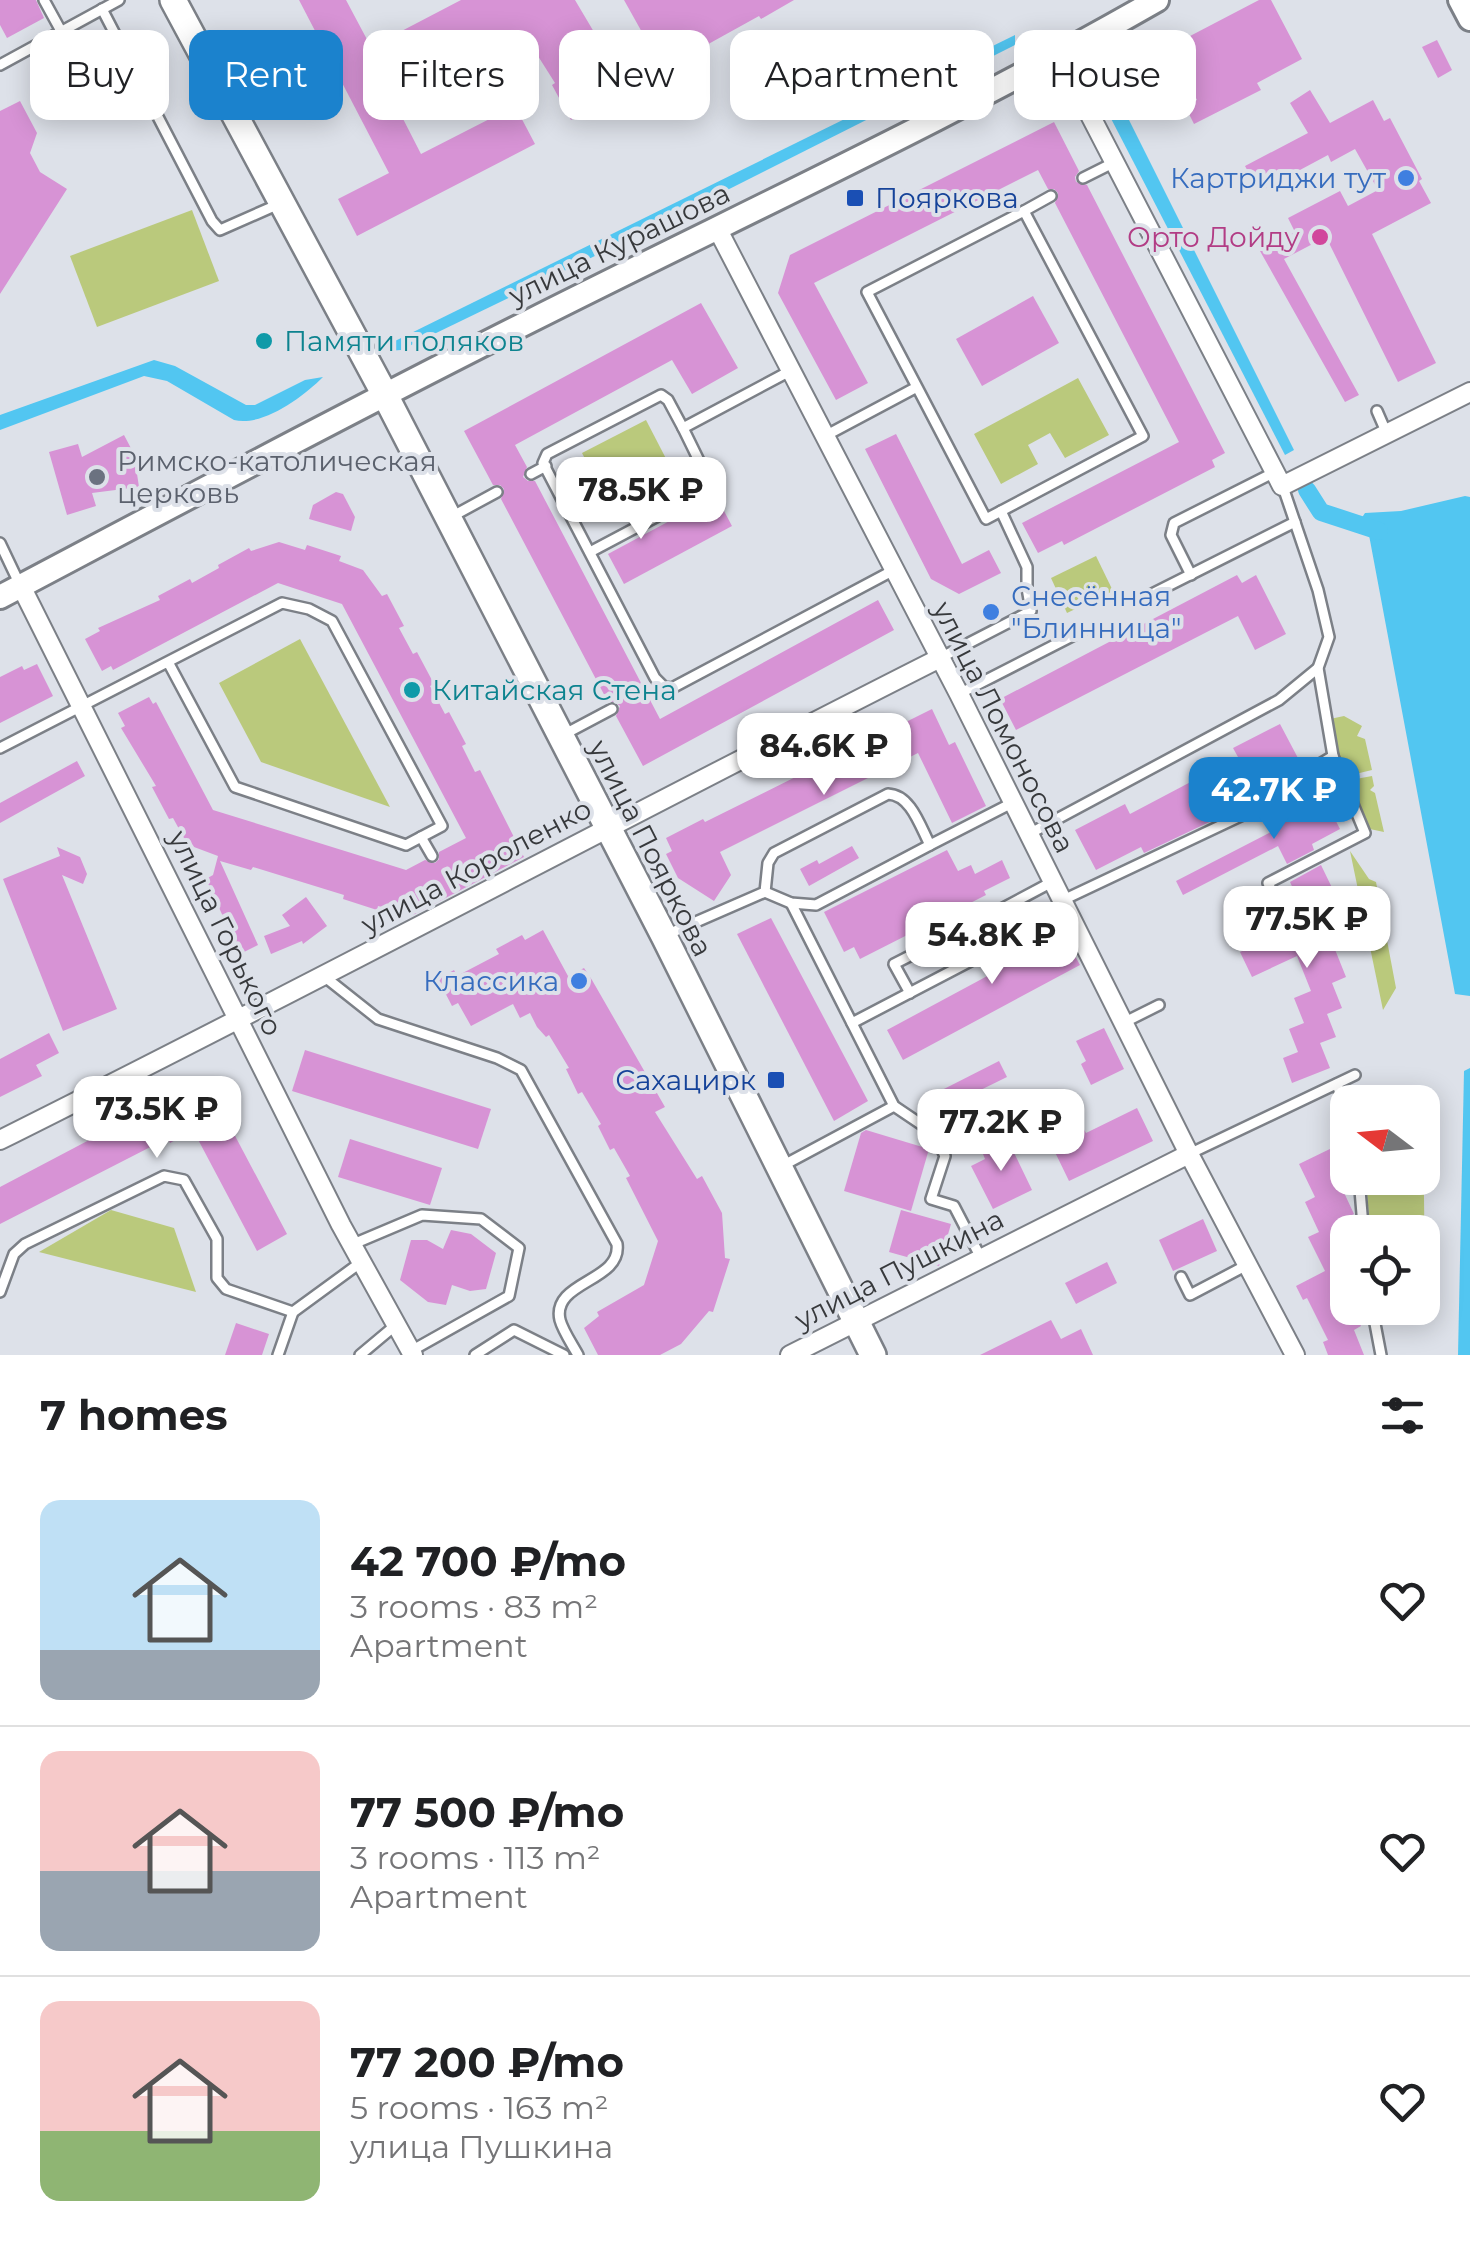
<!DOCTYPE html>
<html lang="en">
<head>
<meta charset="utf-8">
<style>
	body { margin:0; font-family:Montserrat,sans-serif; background:#f2f2f2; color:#202124; height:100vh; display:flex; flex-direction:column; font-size:38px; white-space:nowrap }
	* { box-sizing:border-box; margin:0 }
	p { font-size:32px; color:#757577 }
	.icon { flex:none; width:55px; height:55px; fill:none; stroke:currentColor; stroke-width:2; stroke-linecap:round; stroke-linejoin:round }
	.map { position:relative; height:1355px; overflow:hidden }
	.sheet { display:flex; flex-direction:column; background:#fff; flex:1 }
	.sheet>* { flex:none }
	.guide { position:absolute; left:30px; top:30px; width:1410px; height:90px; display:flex; gap:20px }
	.needle { width:65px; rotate:286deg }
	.controls { position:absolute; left:1330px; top:1085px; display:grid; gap:20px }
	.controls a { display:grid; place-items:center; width:110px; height:110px; border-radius:20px; background:#fff; box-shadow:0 5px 25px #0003; font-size:50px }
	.price { position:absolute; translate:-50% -85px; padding:0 22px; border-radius:20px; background:#fff; color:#222; font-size:32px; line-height:65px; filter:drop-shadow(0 2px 5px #0008) }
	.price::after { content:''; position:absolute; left:50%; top:60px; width:30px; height:22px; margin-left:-15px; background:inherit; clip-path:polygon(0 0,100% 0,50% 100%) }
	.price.on { background:#1b82cd; color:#fff }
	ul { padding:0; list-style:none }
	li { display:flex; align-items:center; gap:30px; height:250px; padding:0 40px }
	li+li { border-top:2px solid #e0e0e0 }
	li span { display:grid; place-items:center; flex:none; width:280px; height:200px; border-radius:20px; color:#555 }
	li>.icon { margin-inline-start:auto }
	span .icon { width:120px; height:120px; fill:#fffc; stroke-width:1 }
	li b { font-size:42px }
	h2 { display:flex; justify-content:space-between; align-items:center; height:120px; padding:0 40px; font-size:42px }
	.tag { padding:0 35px; border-radius:20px; background:#fff; box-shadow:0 5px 25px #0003; font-size:35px; line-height:90px }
	.tag.on { background:#1b82cd; color:#fff }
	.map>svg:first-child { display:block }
	.green { fill:#bac97c }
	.water { fill:#52c6f1 }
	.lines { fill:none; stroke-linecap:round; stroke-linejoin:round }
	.canal { stroke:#52c6f1; stroke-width:18 }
	.building { fill:#d793d5 }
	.service-casing { stroke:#7c8087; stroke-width:14 }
	.minor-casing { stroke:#7c8087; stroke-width:22 }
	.tertiary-casing { stroke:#7c8087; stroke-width:28 }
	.secondary-casing { stroke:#7c8087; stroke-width:30 }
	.service { stroke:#fff; stroke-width:9 }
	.minor { stroke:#fff; stroke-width:18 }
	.tertiary { stroke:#fff; stroke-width:22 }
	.secondary { stroke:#fff; stroke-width:25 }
	.shop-dot { fill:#3f7fe0; stroke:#dde1e9; stroke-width:4 }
	.transit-dot { fill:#1a4fb4; stroke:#dde1e9; stroke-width:4 }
	.hotel-dot { fill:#d1479c; stroke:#dde1e9; stroke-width:4 }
	.culture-dot { fill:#0f9aa8; stroke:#dde1e9; stroke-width:4 }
	.worship-dot { fill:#6b7280; stroke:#dde1e9; stroke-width:4 }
	.labels { text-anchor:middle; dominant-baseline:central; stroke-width:8; stroke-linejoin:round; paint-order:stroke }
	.shop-label { font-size:28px; fill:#366cbe; stroke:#dde1e9; text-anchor:end }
	.transit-label { font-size:28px; fill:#164399; stroke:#dde1e9; text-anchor:start }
	.hotel-label { font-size:28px; fill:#b23c85; stroke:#dde1e9; text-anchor:end }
	.street-label { font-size:28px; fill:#37393c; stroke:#dde1e9 }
	.culture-label { font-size:28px; fill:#0d838f; stroke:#dde1e9; text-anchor:start }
	.worship-label { font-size:28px; fill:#5b616d; stroke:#dde1e9; text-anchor:start }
</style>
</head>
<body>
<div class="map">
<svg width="1470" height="1355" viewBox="0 0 1470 1355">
	<rect width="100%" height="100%" fill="#dde1e9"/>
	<g class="green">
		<polygon points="192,210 219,281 97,327 70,256"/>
		<polygon points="1078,378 1109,435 1065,458 1050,433 1028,445 1038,464 1001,484 974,434"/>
		<polygon points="646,420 675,476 611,509 582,453"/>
		<polygon points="1096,556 1113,591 1067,613 1051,578"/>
		<polygon points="300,639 390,807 261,762 219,683"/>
		<polygon points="1344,716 1362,726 1357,736 1365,739 1372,770 1343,777 1330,719"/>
		<polygon points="1372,776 1374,786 1370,790 1375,793 1384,832 1365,828 1345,781"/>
		<polygon points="1350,851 1369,879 1376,882 1396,988 1383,1010"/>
		<polygon points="1423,1119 1425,1278 1423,1279 1422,1232 1370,1232 1366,1178 1422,1178"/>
		<polygon points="111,1210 174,1228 196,1292 39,1252"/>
	</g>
	<g class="water">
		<polygon points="1015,35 1015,45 632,238 401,350 387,351 395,341"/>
		<polygon points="1092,67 1103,68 1294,450 1285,455 1089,76"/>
		<path d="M154 360 175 366 246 405H255L305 380 323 377C303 397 263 427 234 420L167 381 144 376 0 430V415Z"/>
		<polygon points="1465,496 1470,497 1470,996 1455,994 1369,535 1355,528 1365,513 1401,511"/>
		<polygon points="1470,1068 1470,1355 1458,1355 1464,1071"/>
	</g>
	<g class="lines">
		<polyline class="canal" points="1307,490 1321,512 1379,531"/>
	</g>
	<g class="building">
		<polygon points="0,0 36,0 44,18 7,38 0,25"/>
		<polygon points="299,0 346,0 371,47 461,0 575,0 607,54 643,34 624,0 794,0 761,19 759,16 571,120 552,85 555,83 531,45 431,97 429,93 398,109 421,154 515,106 535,144 357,236 338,199 389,173"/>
		<polygon points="1259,0 1271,0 1302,59 1257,83 1261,90 1194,124 1185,106 1197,100 1169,47"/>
		<polygon points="1437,40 1452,70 1438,78 1422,47"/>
		<polygon points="1310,90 1330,123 1373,100 1384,121 1390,118 1422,179 1419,181 1431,203 1372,234 1436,363 1398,382 1326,237 1284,259 1359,395 1345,402 1260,251 1295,232 1288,218 1340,191 1348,206 1378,190 1355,149 1331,162 1328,155 1259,192 1245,166 1308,133 1290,103"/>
		<polygon points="20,101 37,133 30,153 40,172 67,189 0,294 0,111"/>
		<polygon points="1054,122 1079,171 1075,177 1076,182 1087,185 1225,453 1212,460 1215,467 1064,545 1062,541 1038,553 1022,523 1179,442 1055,203 1058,193 1054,189 1048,189 1038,170 814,283 868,383 836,400 778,293 790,255"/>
		<polygon points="1033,296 1059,343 982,386 956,339"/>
		<polygon points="701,303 738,368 692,394 672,360 515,445 527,467 523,477 528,481 535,481 660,719 878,600 894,630 643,766 616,716 620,706 615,702 608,702 501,499 504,489 500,485 493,485 464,431"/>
		<polygon points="896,434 962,564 989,550 1001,573 959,594 931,579 865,449"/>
		<polygon points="124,435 134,454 139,487 92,493 96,506 67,515 49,452 78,444 82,457"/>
		<polygon points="336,492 343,494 355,517 351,531 309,519 313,505"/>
		<polygon points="716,496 732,526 624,584 608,554"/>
		<polygon points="279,542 305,550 307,545 341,556 339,561 363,570 382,596 387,594 404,626 399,628 413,654 417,652 434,684 430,686 445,714 449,712 466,744 462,746 475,772 480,770 524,857 413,915 378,906 377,910 343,899 344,895 253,867 251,870 220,861 258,945 240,954 206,879 213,875 218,856 194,847 184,838 173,818 169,819 152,787 156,786 121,728 125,726 118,713 149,697 153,704 156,702 213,810 406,870 425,860 435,863 439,859 439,852 466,838 342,604 278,583 113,670 111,666 102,671 85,639 100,631 98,628 160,600 158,596 190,579 192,583 219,568 218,565 249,548 251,551"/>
		<polygon points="1237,575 1242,583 1256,575 1286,634 1255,650 1238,616 1016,730 1000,699"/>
		<polygon points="37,664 53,696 0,723 0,677 22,666 24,670"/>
		<polygon points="932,709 949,745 955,742 986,806 952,823 918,753 720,852 731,875 714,901 678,878 666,854 672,851 666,838 703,819 705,822"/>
		<polygon points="1280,724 1299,760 1252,784 1257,793 1241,807 1144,853 1141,847 1096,870 1075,830 1125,804 1130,814 1238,757 1233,748"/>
		<polygon points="77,761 85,776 0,823 0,803"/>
		<polygon points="1322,794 1340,829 1312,844 1314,850 1287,864 1278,846 1183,895 1176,881 1271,832 1266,823"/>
		<polygon points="852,846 859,858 809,886 800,869 817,860 819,864"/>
		<polygon points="57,847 80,857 87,874 83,884 62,875 117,1009 63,1031 3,879 60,856"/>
		<polygon points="947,850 958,871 971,865 975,874 1002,860 1010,878 984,891 986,895 860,959 854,947 844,952 824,912"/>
		<polygon points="1321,865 1336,896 1326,901 1341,932 1330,937 1346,977 1332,983 1342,1008 1327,1014 1336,1037 1320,1043 1330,1068 1292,1083 1283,1058 1298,1052 1289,1029 1304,1023 1294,998 1311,991 1297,956 1252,977 1240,952 1283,932 1289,938 1297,935 1299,930 1293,916 1304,912 1290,882"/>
		<polygon points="306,897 327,926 303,944 302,941 271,954 264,936 290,926 282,915"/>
		<polygon points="1047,905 1080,965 903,1060 887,1030 1030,953 1014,923"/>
		<polygon points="771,918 868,1101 834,1121 737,934"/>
		<polygon points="543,930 568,976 584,968 592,980 665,1107 655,1112 697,1179 702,1176 722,1213 725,1258 730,1259 713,1312 709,1311 681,1344 660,1355 598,1355 584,1328 599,1316 597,1312 644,1285 658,1241 626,1178 630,1176 614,1148 610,1150 598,1126 601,1124 582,1092 578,1094 566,1069 569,1068 549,1035 546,1037 537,1027 530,1013 520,1018 513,1004 471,1026 458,1003 452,1006 438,979 454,970 457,976 499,954 496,949 522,935 525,940"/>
		<polygon points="1104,1028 1124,1069 1091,1085 1081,1064 1086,1061 1076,1041"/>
		<polygon points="49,1033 59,1053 36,1065 42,1076 0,1097 0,1059"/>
		<polygon points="305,1050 491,1109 478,1149 292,1091"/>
		<polygon points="999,1061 1007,1077 948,1106 940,1091"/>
		<polygon points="205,1079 287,1234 257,1251 193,1130 170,1143 168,1138 0,1224 0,1187"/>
		<polygon points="1063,1094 1086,1133 1137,1108 1153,1141 1069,1181 1053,1148 1064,1143 1042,1107"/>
		<polygon points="866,1130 929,1149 911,1211 844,1191 861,1133"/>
		<polygon points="1006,1136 1032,1190 993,1209 971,1166 985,1159 981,1149"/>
		<polygon points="350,1139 442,1168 430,1205 338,1177"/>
		<polygon points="1334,1147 1350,1179 1340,1184 1354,1214 1344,1219 1348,1225 1348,1257 1341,1260 1348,1273 1348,1308 1352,1308 1361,1326 1354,1330 1364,1355 1328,1355 1323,1342 1328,1340 1307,1298 1303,1300 1296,1286 1325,1271 1308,1237 1319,1232 1305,1202 1315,1197 1299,1164"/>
		<polygon points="901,1210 951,1224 939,1266 889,1252"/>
		<polygon points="1203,1219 1217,1251 1173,1271 1159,1240"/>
		<polygon points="451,1230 471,1234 496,1253 486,1289 470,1291 452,1285 446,1305 428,1302 400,1280 411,1240 427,1240 443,1249"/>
		<polygon points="1107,1262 1117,1283 1076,1304 1065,1283"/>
		<polygon points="1051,1320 1061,1339 1081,1329 1093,1355 980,1355"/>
		<polygon points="236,1323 269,1334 262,1355 225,1355"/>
	</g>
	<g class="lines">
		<g class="service-casing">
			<g id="service">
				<polyline points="44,0 61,31"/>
				<polyline points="102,9 212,221 220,230 279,204"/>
				<polyline points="0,65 119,0"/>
				<polyline points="1083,178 1115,162"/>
				<polyline points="1024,211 1051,196"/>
				<polyline points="1377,411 1387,434"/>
				<polyline points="683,428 668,400 661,395 547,454 543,463 655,678 664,687 672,688 894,570"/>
				<polyline points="825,436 917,387 867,292 1024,211 1143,436 986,519 917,387"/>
				<polyline points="531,474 546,466"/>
				<polyline points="451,517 497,492"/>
				<polyline points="0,543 20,585"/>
				<polyline points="590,552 705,491 706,475 683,428 790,371"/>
				<polyline points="1191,575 1171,535 1174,523 1275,472"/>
				<polyline points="1146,597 1295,522"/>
				<polyline points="940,658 1031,611 1027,588 1027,567 1001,511"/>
				<polyline points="959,694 1082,631"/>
				<polyline points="563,735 612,709"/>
				<polyline points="0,748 282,603 309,609 332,621 442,826 406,845 235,787 168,662"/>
				<polyline points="1029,834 1279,700 1318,668"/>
				<polyline points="421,837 432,856"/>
				<polyline points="765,892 791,903 816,905 930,845"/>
				<polyline points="1061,901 1245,814 1256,803 1333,756 1318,668 1329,637 1318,590 1283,487"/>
				<polyline points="791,903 894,1106 934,1133 945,1156 931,1199 954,1206 981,1258"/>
				<polyline points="1291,930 1268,883 1365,833 1333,756"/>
				<path d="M666 935 765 892 768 863 774 853 888 794C911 795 920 826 930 845L1012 803"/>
				<path d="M325 977 378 1019 497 1058 521 1070 617 1244C622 1282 551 1281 560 1320 563 1331 572 1344 578 1355"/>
				<polyline points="910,993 894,964 992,914"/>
				<polyline points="852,1023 1007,942 992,914 1052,882"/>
				<polyline points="1123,1023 1159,1005"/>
				<polyline points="1337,1084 1348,1119"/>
				<polyline points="1189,1154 1355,1075"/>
				<polyline points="782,1166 894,1106"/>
				<polyline points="1359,1178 1363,1226"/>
				<polyline points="351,1245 422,1215 481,1219 519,1248 509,1296 411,1351"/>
				<polyline points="1181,1277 1190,1295 1247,1265"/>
				<polyline points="0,1292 14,1254 25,1244 164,1176 184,1180 217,1239 217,1278 226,1289 293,1312 360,1263"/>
				<polyline points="1372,1308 1381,1355"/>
				<polyline points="278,1355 293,1312"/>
				<polyline points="360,1355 397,1324"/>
				<polyline points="475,1355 514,1330 564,1355"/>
			</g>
		</g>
		<g class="minor-casing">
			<g id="minor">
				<polyline points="1059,55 1282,486 1470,392"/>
				<polyline points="718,230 959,694 1189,1154 1295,1355"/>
				<polyline points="21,586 341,1225 413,1355"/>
				<path d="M0 1140C315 983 625 817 940 658"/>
				<polyline points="790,1355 1189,1154"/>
			</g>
		</g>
		<g class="tertiary-casing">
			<g id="tertiary">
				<polyline points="1460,0 1470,19"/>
				<path d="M0 597C176 504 352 410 530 321 740 215 953 117 1157 0"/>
			</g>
		</g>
		<g class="secondary-casing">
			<polyline id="secondary" points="173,0 385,395 664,936 873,1355"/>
		</g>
		<use href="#service" class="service"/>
		<use href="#minor" class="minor"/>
		<use href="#tertiary" class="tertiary"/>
		<use href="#secondary" class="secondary"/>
	</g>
	<g class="shop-dot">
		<circle cx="1406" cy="178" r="10"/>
		<circle cx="991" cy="612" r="10"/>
		<circle cx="579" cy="981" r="10"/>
	</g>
	<g class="transit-dot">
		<rect x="845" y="188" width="20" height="20" rx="5"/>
		<rect x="766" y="1070" width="20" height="20" rx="5"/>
	</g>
	<circle class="hotel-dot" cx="1320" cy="237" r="10"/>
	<g class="culture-dot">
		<circle cx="264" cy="341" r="10"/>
		<circle cx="412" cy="690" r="10"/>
	</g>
	<circle class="worship-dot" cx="97" cy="477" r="10"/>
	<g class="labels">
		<g class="shop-label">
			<text x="1386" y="178">Картриджи тут</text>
			<text x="1011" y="596" text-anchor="start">Снесённая<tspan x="1011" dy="32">"Блинница"</tspan></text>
			<text x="559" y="981">Классика</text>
		</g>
		<g class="transit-label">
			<text x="875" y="198">Пояркова</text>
			<text x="756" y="1080" text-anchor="end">Сахацирк</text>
		</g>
		<g class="hotel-label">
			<text x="1300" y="237">Орто Дойду</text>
		</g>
		<g class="street-label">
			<text transform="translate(619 244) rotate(-26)">улица Курашова</text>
			<text transform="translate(1004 727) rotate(63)">улица Ломоносова</text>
			<text transform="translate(651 848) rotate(63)">улица Пояркова</text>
			<text transform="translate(476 866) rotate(-28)">улица Короленко</text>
			<text transform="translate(226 933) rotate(64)">улица Горького</text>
			<text transform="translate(899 1269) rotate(-27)">улица Пушкина</text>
		</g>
		<g class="culture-label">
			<text x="284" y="341">Памяти поляков</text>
			<text x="432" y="690">Китайская Стена</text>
		</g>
		<g class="worship-label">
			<text x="117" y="461">Римско-католическая<tspan x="117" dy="32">церковь</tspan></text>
		</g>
	</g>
</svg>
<div class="controls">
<a><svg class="needle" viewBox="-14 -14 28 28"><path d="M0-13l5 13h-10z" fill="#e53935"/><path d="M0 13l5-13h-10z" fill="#757577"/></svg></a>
<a><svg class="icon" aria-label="locate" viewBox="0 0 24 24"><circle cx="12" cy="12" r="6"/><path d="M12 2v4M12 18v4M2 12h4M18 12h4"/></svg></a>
</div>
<b class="price" style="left:641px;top:542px">78.5K ₽</b>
<b class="price" style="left:824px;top:798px">84.6K ₽</b>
<b class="price on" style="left:1274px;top:842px">42.7K ₽</b>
<b class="price" style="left:1307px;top:971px">77.5K ₽</b>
<b class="price" style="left:992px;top:987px">54.8K ₽</b>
<b class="price" style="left:157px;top:1161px">73.5K ₽</b>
<b class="price" style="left:1001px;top:1174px">77.2K ₽</b>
<div class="guide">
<a class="tag">Buy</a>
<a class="tag on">Rent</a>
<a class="tag">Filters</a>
<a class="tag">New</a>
<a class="tag">Apartment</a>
<a class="tag">House</a>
</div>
</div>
<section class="sheet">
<h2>7 homes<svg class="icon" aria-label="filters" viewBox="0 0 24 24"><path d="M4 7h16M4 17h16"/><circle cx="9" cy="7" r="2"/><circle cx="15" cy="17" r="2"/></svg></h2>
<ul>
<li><span style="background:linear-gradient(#bfe0f5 75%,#9aa5b1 0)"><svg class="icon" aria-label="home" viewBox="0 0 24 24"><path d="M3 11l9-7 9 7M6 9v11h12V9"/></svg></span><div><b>42 700 ₽/mo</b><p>3 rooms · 83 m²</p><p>Apartment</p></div><svg class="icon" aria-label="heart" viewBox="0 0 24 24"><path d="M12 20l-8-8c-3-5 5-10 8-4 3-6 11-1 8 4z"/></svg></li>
<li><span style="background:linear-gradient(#f6c9c9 60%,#9aa5b1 0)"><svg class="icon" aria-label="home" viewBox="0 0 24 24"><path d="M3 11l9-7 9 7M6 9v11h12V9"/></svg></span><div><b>77 500 ₽/mo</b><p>3 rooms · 113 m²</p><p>Apartment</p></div><svg class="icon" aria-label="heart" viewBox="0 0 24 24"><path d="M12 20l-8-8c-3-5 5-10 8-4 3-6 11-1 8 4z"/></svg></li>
<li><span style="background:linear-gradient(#f6c9c9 65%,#8fb573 0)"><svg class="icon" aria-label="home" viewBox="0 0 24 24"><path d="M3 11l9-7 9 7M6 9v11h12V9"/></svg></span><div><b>77 200 ₽/mo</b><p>5 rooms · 163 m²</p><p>улица Пушкина</p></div><svg class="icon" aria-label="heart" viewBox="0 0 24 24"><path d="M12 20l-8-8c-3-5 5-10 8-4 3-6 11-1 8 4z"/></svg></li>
</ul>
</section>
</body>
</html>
